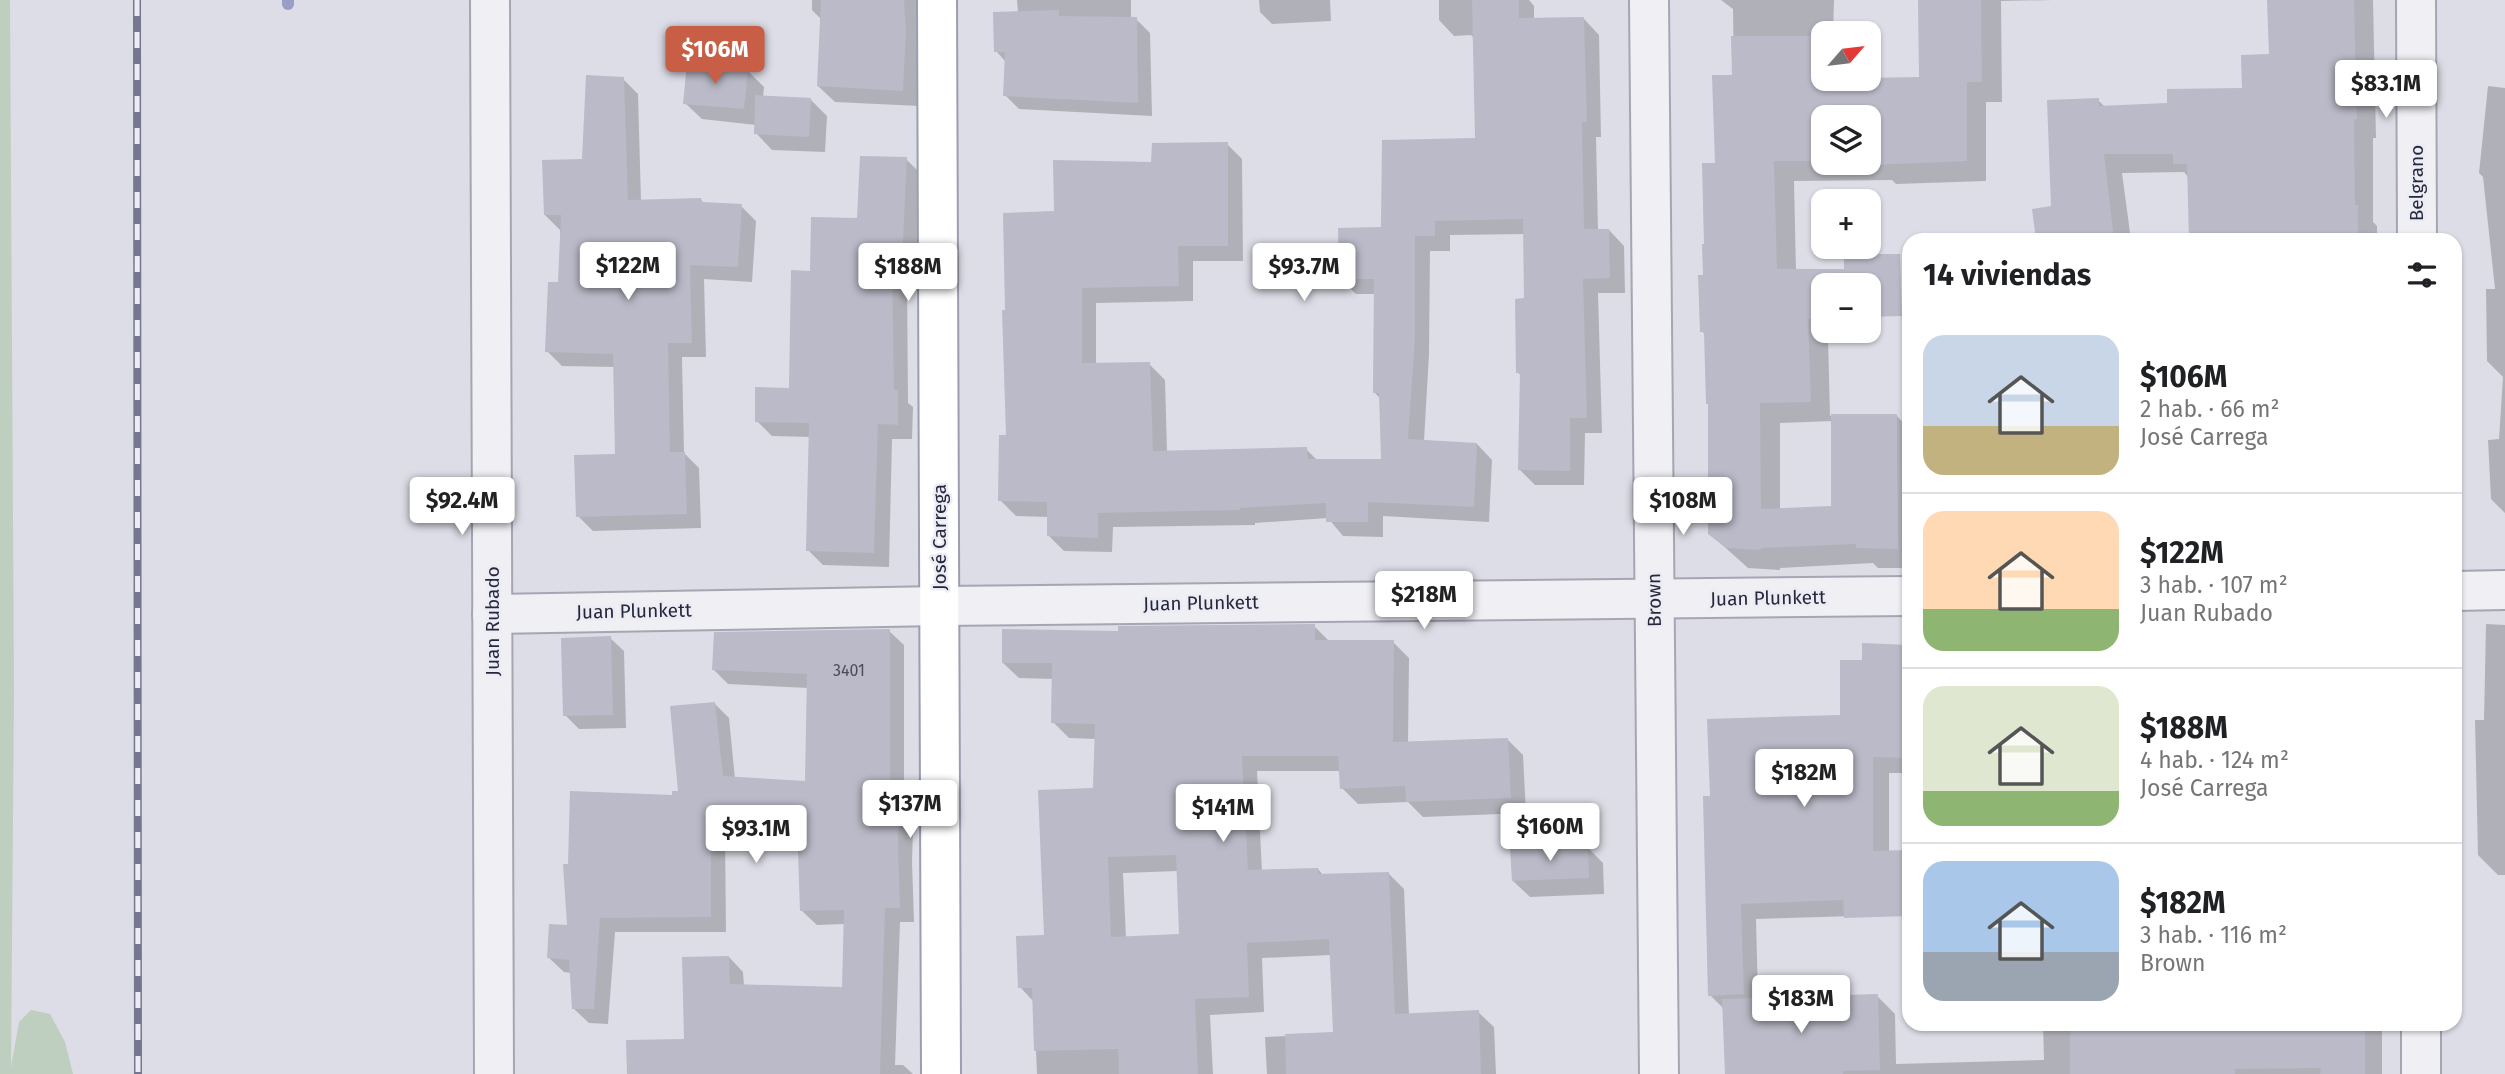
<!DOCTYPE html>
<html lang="es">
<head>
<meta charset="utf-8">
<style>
	body { margin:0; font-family:"Fira Sans",sans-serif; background:#f2f2f2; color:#202124; height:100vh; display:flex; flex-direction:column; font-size:26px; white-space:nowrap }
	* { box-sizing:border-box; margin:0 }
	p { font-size:23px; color:#757577 }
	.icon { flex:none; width:38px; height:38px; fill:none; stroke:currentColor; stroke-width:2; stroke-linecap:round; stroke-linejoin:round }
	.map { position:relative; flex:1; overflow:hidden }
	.details { position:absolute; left:1902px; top:233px; width:560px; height:798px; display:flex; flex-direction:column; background:#fff; border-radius:21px; box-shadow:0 2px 5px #0004 }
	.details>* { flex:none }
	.needle { width:46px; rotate:62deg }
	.tools { position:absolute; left:1811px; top:21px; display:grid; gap:14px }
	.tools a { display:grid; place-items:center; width:70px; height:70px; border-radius:14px; background:#fff; box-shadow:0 2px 5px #0004; font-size:35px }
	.price { position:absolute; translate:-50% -60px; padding:0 16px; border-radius:7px; background:#fff; color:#222; font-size:23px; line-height:46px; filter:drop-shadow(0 2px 4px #0008) }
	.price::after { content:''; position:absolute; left:50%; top:42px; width:21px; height:16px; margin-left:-10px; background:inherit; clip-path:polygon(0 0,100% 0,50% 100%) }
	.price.selected { background:#c75e45; color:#fff }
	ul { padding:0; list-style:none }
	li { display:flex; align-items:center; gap:21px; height:175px; padding:0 21px }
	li+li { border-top:2px solid #e0e0e0 }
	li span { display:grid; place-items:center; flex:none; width:196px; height:140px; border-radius:21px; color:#555 }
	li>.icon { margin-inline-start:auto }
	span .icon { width:84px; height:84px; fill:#fffc; stroke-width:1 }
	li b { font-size:30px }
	h2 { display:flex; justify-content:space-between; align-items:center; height:84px; padding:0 21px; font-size:30px }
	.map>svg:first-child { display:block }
	.green { fill:#becfbf }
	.shadow { fill:#0003; fill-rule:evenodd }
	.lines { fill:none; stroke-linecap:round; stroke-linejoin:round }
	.stream { stroke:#989ec5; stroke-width:12 }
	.building { fill:#babac8; fill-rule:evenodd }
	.minor-casing { stroke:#a6a6b3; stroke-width:42 }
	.major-casing { stroke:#9c9db1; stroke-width:42 }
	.minor { stroke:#efeff4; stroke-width:38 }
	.major { stroke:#fff; stroke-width:38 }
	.rail-casing { stroke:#76778e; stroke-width:8 }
	.rail { stroke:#ebecf4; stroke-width:5; stroke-dasharray:16; stroke-linecap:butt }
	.labels { text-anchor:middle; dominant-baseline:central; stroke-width:5; stroke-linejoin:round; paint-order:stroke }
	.number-label { font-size:16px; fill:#4c4c5e }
	.street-label { font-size:19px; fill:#27273b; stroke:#ebecf4 }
</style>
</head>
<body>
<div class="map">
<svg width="2505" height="1074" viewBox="0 0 2505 1074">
	<rect width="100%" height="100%" fill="#dcdde6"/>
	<polygon class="green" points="0,0 10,0 14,692 11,1067 19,1022 31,1010 50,1014 65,1042 73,1074 0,1074"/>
	<g class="shadow">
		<polygon points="812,0 920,0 919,106 835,102 818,86 822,20 812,10"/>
		<polygon points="1017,0 1131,0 1131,19 1136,19 1150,33 1152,116 1019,109 1005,95 1006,62 996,51 1018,13"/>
		<polygon points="1259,0 1330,0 1331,21 1272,24 1260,12"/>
		<polygon points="1439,0 1529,0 1534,6 1534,19 1584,19 1599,35 1601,137 1596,137 1598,231 1609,230 1624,246 1625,293 1598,293 1602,433 1585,433 1584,485 1535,485 1520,470 1522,376 1517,372 1526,300 1525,234 1450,235 1450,251 1430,251 1429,354 1424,441 1477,444 1492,460 1489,522 1383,516 1383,537 1343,536 1328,518 1255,523 1255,525 1113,527 1112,552 1064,551 1049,536 1049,517 1016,516 1000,500 1007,437 1007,312 1056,213 1153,164 1227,144 1242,159 1243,261 1193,261 1193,301 1096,303 1096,364 1149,364 1165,380 1167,452 1306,449 1318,461 1383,461 1381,399 1374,392 1376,294 1356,294 1340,279 1383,229 1477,140 1475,39 1471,35 1454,36 1439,20"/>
		<path d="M1721 0H1834L1833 33H1824V79H1920L1919 0H2053L2001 1 2002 102H1986V181L1896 184 1892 180 1794 181 1796 271H1829L1844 285H1824V331H1853V338H1828L1830 416H1897L1909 429V568H1878L1873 563 1780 568V570L1748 568 1709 533 1710 405 1706 336 1702 331 1706 246 1716 164 1734 76 1733 9ZM1824 117H1869V163H1824ZM1833 421V508L1780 510V423Z"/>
		<polygon points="2269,0 2373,0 2376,138 2373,138 2373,222 2377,226 2377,240 2191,240 2189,178 2184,172 2122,173 2131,240 2038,240 2098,100 2105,107 2169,105 2244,89 2271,56"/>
		<polygon points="747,70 764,87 763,97 810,99 827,116 825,152 772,150 756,133 756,125 702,119 685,103"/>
		<polygon points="623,79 638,94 641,201 701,200 705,204 741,206 756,221 752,282 704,279 706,357 682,357 684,453 699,468 701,528 593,531 578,516 617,455 615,367 562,366 547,351 560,284 560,230 545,215 583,160"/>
		<polygon points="2488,86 2505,88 2505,513 2491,499 2488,440 2499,439 2503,377 2487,361 2486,289 2495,289 2483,177 2479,173"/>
		<polygon points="906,159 921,174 917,278 907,278 908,403 913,407 912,439 892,439 889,567 823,565 808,550 811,437 772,436 757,421 791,390 811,273 859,220"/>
		<polygon points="2486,624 2505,625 2505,875 2498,875 2478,855 2475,720 2484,720"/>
		<path d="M1314 626 1330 642H1393L1409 658 1408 743 1507 739 1523 755 1526 813 1423 817 1408 802 1358 804 1342 788 1341 771H1257L1262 872 1318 869 1323 875 1388 873 1404 889 1409 1015 1478 1012 1494 1027 1496 1074H1267L1265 1037 1335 1034 1331 955 1262 958 1264 1012 1210 1015 1213 1074H1037L1034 1002 1020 987 1046 936 1094 789 1096 739 1069 738 1053 722 1054 679 1019 678 1003 663 1120 632ZM1178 871 1181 936 1126 938 1123 873Z"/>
		<polygon points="889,631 904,645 904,791 914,802 912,861 914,922 900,922 895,1065 903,1065 913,1074 629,1074 686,1041 729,957 743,972 744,986 843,989 845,924 817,925 802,911 799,836 725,832 726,932 615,932 608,1024 589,1023 574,1009 572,973 564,972 549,958 569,927 674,797 680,792 715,704 729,718 735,779 806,782 808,688 728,684 713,669"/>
		<polygon points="610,638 624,651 626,728 579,729 565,715"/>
		<polygon points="1864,645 1909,646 1909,773 1889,773 1889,853 1909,852 1909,901 1890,869 1890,915 1756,919 1758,999 1877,996 1895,1014 1896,1064 2044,1060 2043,1024 2382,1024 2382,1074 1726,1074 1724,1009 1710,995 1711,797 1842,716 1864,661"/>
		<polygon points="1587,847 1603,863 1604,894 1530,897 1513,881"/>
	</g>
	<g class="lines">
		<polyline class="stream" points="288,4 288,0"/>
	</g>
	<g class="building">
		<polygon points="821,0 904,0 906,31 903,91 817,86"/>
		<polygon points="1472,0 1519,0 1519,18 1584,17 1587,122 1582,122 1584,229 1609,229 1610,278 1583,279 1587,418 1570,418 1570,471 1518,470 1520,373 1516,373 1515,299 1524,298 1523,219 1435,221 1435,236 1415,236 1415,337 1408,439 1477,443 1474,507 1368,502 1368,522 1326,522 1326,503 1240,508 1240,510 1098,513 1098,538 1047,536 1047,502 998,501 999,435 1006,435 1002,310 1005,310 1003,213 1054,211 1053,160 1151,162 1152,143 1228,142 1228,246 1178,246 1179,286 1082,288 1082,363 1150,362 1153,451 1307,447 1308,459 1381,459 1379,393 1373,393 1374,279 1339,279 1338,228 1381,227 1382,140 1475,138"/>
		<polygon points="1918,0 1981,0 1982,82 1967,82 1967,161 1874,165 1874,160 1869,160 1869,117 1824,117 1824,161 1774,161 1777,269 1844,269 1844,254 1900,254 1902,316 1869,317 1869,285 1824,285 1824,318 1808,319 1811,402 1760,403 1761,509 1831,506 1831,414 1897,414 1898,549 1856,548 1856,544 1761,548 1761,550 1726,548 1708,534 1708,404 1706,404 1704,332 1700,332 1698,275 1703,275 1702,244 1704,244 1702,163 1715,163 1712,75 1732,75 1731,36 1814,36 1815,79 1919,77"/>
		<polygon points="2267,0 2354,0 2357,119 2354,120 2355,205 2358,205 2358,240 2189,240 2187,164 2173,164 2173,154 2104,154 2114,240 2036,240 2032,209 2051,206 2047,100 2099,98 2099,106 2167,103 2167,89 2242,88 2241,55 2269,54"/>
		<polygon points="1059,10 1059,16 1137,17 1138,103 1003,96 1005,52 994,52 993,12"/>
		<polygon points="687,63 748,69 744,109 683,104"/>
		<polygon points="586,75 624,77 628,200 701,198 702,202 742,204 738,267 690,265 692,343 668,343 670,452 685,452 687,514 576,517 574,455 615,454 613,354 545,352 548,282 558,282 561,215 544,215 542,160 582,159"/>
		<polygon points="755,95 811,98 809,137 754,134"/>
		<polygon points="860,156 907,157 902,263 892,263 894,390 898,390 898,425 878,424 874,553 806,551 809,423 755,422 755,387 789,388 791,270 810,271 811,217 857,218"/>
		<path d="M1315 624V640H1394L1393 742 1508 738 1511 798 1406 802 1405 786 1340 789 1338 756H1242L1248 870 1318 868 1319 874 1389 872 1395 1014 1479 1010 1481 1074H1286L1285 1034 1333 1032 1329 939 1247 943 1249 997 1195 999 1198 1074H1119L1118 1049 1034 1051 1032 988H1018L1016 936 1044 935 1038 790 1093 788 1095 724 1051 723 1052 663H1002V629L1118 631V626ZM1176 855 1179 934 1111 937 1108 857Z"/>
		<polygon points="890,629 890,785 900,785 898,845 900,908 885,908 880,1074 627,1074 626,1040 684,1039 682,957 729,956 730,984 842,987 844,910 800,911 797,822 711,818 711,917 600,918 594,1009 572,1009 569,960 547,958 549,924 567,925 563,864 568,864 570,791 672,795 672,791 678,791 670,706 715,702 723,776 805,781 807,674 712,670 714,632"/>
		<polygon points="611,636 613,715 563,716 561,638"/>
		<polygon points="1862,643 1909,645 1909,758 1873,757 1873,851 1909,850 1909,916 1844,918 1843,900 1741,904 1744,994 1708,996 1703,796 1710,796 1707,719 1840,715 1840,660 1862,660"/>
		<polygon points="1588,845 1589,878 1512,881 1510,848"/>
		<polygon points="1878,994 1880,1070 1843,1071 1843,1074 1725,1074 1722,999"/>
		<polygon points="2070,1024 2365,1024 2365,1074 2320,1074 2321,1068 2235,1069 2235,1074 2070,1074"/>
	</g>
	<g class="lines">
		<g class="minor-casing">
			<g id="minor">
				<polyline points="490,0 494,1074"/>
				<polyline points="1649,0 1659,1074"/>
				<polyline points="2416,0 2417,240"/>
				<polyline points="2455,591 2505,590"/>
				<polyline points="492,614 939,606 1909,596"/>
				<polyline points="2421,1024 2421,1074"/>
			</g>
		</g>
		<g class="major-casing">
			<polyline id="major" points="937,0 941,1074"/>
		</g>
		<use href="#minor" class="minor"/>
		<use href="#major" class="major"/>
		<g class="rail-casing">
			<polyline id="rail" points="137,0 138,1074"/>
		</g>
		<use href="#rail" class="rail"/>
	</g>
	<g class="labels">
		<g class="number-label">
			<text x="849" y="670">3401</text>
		</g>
		<g class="street-label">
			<text transform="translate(2416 183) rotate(-90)">Belgrano</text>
			<text transform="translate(939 537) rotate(-90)">José Carrega</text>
			<text transform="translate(1768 598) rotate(-1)">Juan Plunkett</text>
			<text transform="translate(1654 600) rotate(-91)">Brown</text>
			<text transform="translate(1201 603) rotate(-1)">Juan Plunkett</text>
			<text transform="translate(634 611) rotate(-1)">Juan Plunkett</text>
			<text transform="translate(492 621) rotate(-90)">Juan Rubado</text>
		</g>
	</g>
</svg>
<div class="tools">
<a><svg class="needle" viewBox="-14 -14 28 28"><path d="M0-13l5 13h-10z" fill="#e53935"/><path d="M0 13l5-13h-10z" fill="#757577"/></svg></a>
<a><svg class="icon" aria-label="layers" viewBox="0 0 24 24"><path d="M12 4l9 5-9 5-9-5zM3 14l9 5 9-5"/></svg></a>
<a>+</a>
<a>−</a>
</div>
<b class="price selected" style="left:715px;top:86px">$106M</b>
<b class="price" style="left:2386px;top:120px">$83.1M</b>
<b class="price" style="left:628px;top:302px">$122M</b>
<b class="price" style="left:908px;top:303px">$188M</b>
<b class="price" style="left:1304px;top:303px">$93.7M</b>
<b class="price" style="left:462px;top:537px">$92.4M</b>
<b class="price" style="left:1683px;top:537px">$108M</b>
<b class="price" style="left:1424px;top:631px">$218M</b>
<b class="price" style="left:1804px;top:809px">$182M</b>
<b class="price" style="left:910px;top:840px">$137M</b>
<b class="price" style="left:1223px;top:844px">$141M</b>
<b class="price" style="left:1550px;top:863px">$160M</b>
<b class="price" style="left:756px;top:865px">$93.1M</b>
<b class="price" style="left:1801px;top:1035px">$183M</b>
<section class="details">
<h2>14 viviendas<svg class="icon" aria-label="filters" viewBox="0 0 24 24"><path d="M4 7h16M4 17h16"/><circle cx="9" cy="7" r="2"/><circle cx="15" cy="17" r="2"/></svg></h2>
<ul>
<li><span style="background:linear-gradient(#c9d6e8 65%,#c2b280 0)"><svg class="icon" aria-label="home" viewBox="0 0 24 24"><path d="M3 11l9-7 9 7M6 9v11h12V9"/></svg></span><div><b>$106M</b><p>2 hab. · 66 m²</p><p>José Carrega</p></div></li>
<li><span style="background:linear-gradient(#ffd9b3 70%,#8fb573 0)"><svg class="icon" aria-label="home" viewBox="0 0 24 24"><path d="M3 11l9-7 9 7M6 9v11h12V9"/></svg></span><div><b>$122M</b><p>3 hab. · 107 m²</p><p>Juan Rubado</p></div></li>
<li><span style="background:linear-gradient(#dfe7d0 75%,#8fb573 0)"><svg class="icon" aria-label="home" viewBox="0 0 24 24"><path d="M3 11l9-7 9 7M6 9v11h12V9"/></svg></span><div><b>$188M</b><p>4 hab. · 124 m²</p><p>José Carrega</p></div></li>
<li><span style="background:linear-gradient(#a9c7e8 65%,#9aa5b1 0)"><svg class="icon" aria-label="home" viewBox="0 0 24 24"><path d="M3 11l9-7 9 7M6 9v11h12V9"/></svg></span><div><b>$182M</b><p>3 hab. · 116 m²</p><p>Brown</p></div></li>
</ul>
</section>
</div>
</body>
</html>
